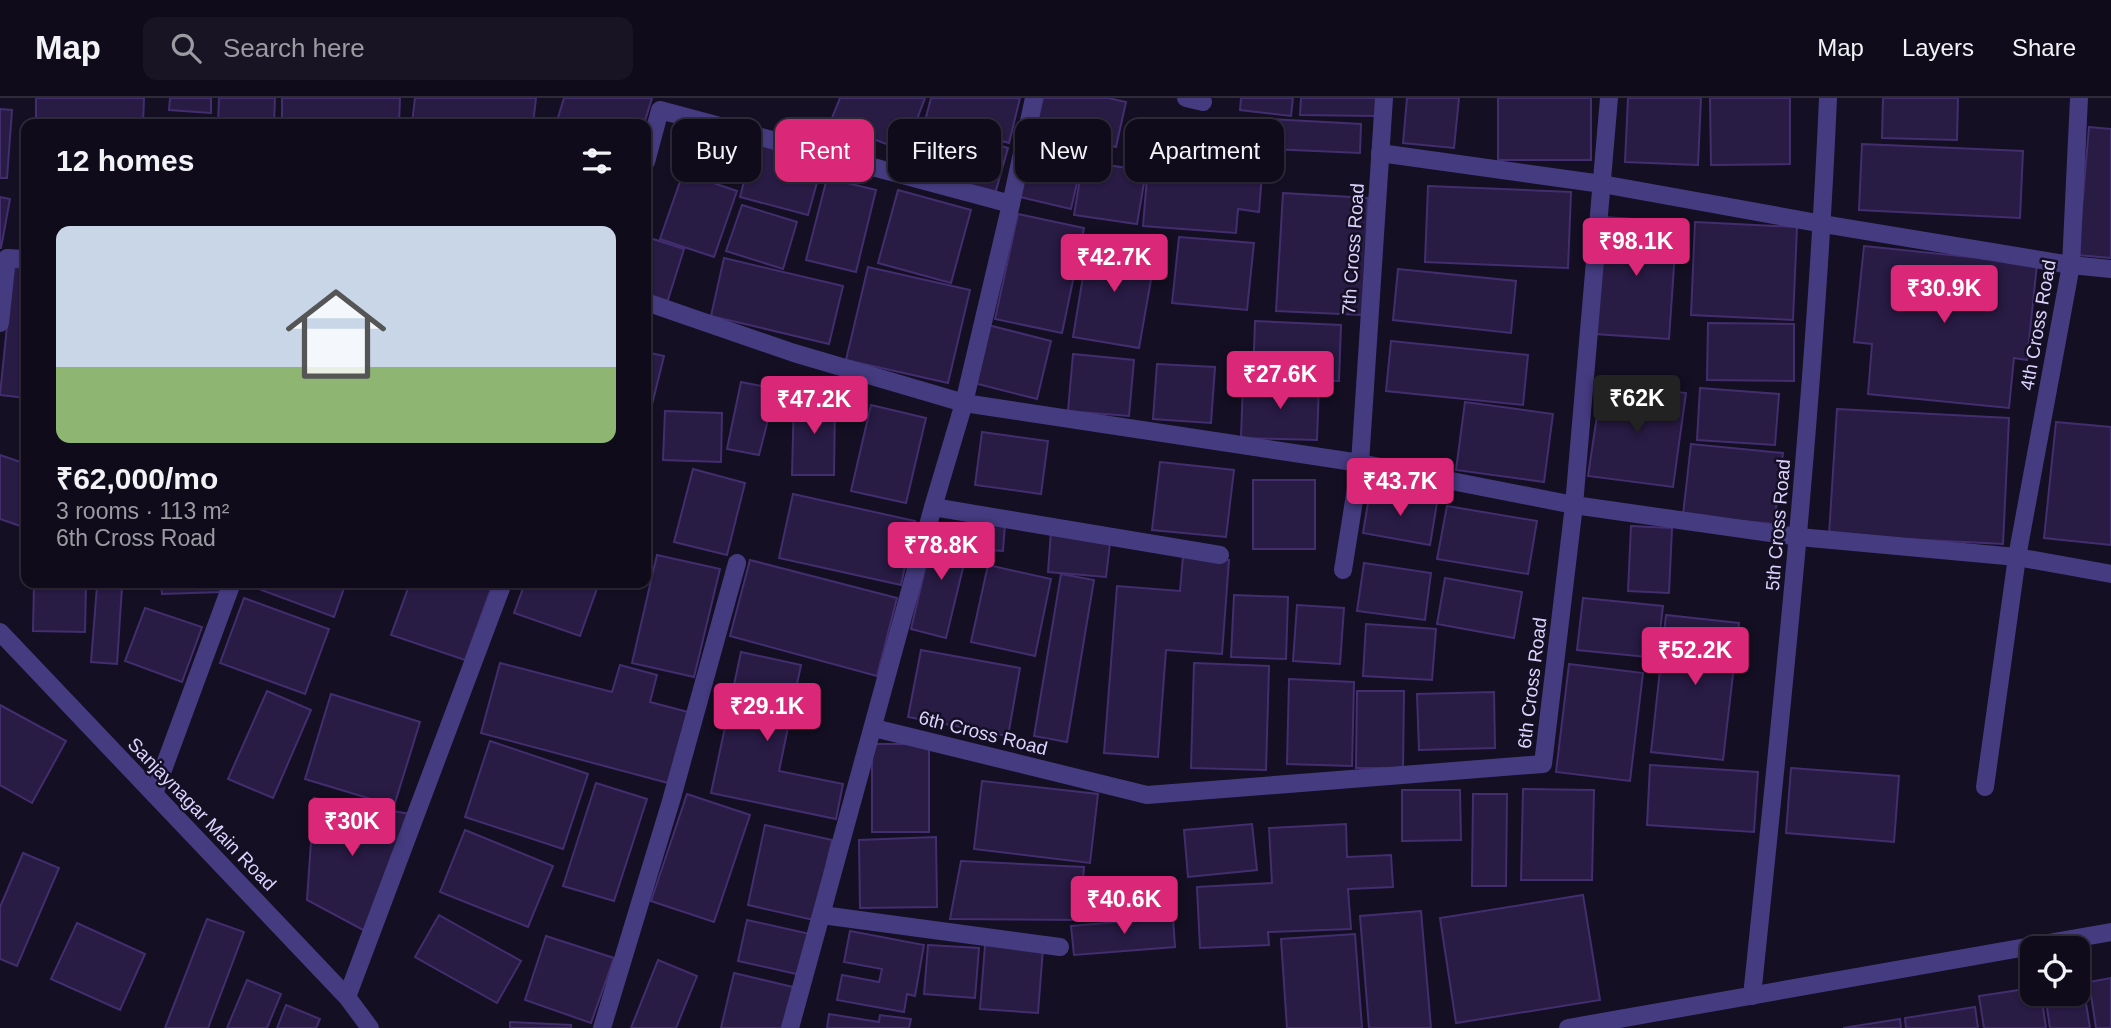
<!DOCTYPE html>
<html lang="en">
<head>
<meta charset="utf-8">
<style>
	body { margin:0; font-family:Arial,sans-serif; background:#181423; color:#f1f3f6; height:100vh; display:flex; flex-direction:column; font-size:26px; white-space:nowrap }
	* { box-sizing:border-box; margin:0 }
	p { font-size:23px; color:#9b9ba2 }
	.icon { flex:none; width:38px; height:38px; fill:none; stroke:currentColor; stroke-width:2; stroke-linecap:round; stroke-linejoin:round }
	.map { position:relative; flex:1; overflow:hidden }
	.panel { position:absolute; left:21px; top:21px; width:630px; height:469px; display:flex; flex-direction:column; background:#0f0b1a; border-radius:14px; box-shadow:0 2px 5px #0004,0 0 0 2px #2f2b39 }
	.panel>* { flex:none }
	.top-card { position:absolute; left:672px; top:21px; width:665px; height:63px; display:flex; gap:14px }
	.controls { position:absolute; left:2020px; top:838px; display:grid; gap:14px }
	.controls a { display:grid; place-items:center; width:70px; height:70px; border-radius:14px; background:#0f0b1a; box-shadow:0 2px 5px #0004,0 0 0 2px #2f2b39; font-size:35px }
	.price { position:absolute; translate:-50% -60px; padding:0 16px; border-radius:7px; background:#db2777; color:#fff; font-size:23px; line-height:46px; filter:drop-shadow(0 2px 4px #0008) }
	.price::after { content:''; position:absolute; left:50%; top:42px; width:21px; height:16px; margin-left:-10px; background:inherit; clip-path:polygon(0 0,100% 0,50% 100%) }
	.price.current { background:#222; color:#fff }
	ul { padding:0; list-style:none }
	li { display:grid; align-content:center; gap:14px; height:371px; padding:0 35px }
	li span { display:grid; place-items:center; height:217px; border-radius:14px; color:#555 }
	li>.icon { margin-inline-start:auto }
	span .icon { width:126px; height:126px; fill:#fffc; stroke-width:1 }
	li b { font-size:30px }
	h2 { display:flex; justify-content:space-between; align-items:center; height:84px; padding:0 35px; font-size:30px }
	.tag { padding:0 24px; border-radius:14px; background:#0f0b1a; box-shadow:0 2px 5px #0004,0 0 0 2px #2f2b39; font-size:24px; line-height:63px }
	.tag.current { background:#db2777; color:#fff }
	header { display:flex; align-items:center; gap:42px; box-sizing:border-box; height:98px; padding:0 35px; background:#0f0b1a; border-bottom:2px solid #2f2b39 }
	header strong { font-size:33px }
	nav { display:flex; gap:38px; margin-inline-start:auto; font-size:24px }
	.search { width:490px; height:63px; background:#181423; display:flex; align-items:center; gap:18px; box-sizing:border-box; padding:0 24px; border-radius:14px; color:#9b9ba2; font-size:26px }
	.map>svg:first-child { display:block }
	.building { fill:#281b44; stroke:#422e6f; stroke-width:2 }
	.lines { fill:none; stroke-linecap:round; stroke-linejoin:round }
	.minor { stroke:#453b81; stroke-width:18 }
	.labels { text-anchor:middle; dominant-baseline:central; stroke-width:5; stroke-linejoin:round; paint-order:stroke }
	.street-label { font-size:19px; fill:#dcd2fe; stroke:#140f23 }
</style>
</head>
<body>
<header>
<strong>Map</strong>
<div class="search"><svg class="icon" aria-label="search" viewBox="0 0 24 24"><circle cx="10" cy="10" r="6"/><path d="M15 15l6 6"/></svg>Search here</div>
<nav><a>Map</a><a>Layers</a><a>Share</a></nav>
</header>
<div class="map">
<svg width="2111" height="930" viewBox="0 0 2111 930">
	<rect width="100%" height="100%" fill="#140f23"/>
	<g class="building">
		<polygon points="36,0 144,0 143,26 36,26"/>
		<polygon points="170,0 211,0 211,15 169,12"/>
		<polygon points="219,0 275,0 274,26 218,26"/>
		<polygon points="282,0 400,0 399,26 282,26"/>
		<polygon points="415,0 536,0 533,26 412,26"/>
		<polygon points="564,0 652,0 644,26 556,26"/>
		<polygon points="840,0 925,0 905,53 830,25"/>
		<polygon points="931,0 1020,0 1009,45 925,23"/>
		<polygon points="1043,0 1108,0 1126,4 1116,49 1087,42 1071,111 1020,99"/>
		<polygon points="1241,0 1293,0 1291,18 1240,12"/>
		<polygon points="1301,0 1378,0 1377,18 1300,17"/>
		<polygon points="1407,0 1459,0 1454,50 1403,45"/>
		<rect x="1498" y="0" width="93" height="62"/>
		<polygon points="1628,0 1701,0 1698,67 1625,64"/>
		<polygon points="1710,0 1790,0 1790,66 1711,67"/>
		<polygon points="1883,0 1958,0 1957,42 1882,40"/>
		<polygon points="0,11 12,12 7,80 0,80"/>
		<polygon points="1251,20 1361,26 1360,55 1250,50"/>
		<polygon points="928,28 1008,50 995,96 916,73"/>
		<polygon points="2089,29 2111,31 2111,160 2078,157"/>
		<polygon points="1151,31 1243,37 1240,74 1262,76 1259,114 1238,111 1236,135 1143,128"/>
		<polygon points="754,45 823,63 808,117 740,99"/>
		<polygon points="1862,46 2023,53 2020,120 1859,112"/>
		<polygon points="1083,63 1146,73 1137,126 1074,117"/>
		<polygon points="683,75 737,93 714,159 660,141"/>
		<polygon points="827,80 876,92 856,174 806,162"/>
		<polygon points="1428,88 1571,94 1568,170 1425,164"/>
		<polygon points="898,92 971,112 951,185 878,165"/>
		<polygon points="1283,95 1368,100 1363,217 1276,213"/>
		<polygon points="0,99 10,101 1,150 0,150"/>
		<polygon points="742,107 797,124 783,171 726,153"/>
		<polygon points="1018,116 1084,130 1062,235 995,221"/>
		<polygon points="1604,119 1677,124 1669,241 1595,236"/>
		<polygon points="1695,124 1797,129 1793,222 1691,217"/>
		<polygon points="1179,139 1254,145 1247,212 1172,205"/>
		<polygon points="650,140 684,151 667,205 646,198 646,153"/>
		<polygon points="1089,142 1156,153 1139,250 1073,239"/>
		<polygon points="1864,148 2037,166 2027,262 2014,260 2009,310 1868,296 1872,246 1854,244"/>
		<polygon points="724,160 843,188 829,246 711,218"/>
		<polygon points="13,169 26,170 26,300 0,297"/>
		<polygon points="868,169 970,192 948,285 846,262"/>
		<polygon points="1398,171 1516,183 1511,235 1393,222"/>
		<polygon points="1255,223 1341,227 1339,283 1253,280"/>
		<polygon points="1708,225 1794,226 1794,283 1707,282"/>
		<polygon points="988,227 1051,243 1037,301 974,285"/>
		<polygon points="1391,243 1528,257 1523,307 1386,293"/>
		<polygon points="646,254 664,258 646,331"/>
		<polygon points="1073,256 1134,262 1129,318 1068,313"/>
		<polygon points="1157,266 1215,269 1211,325 1153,321"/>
		<polygon points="741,284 776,291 759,357 727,351"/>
		<polygon points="1243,284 1319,286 1317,342 1241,340"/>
		<polygon points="1602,284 1686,295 1673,389 1588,378"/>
		<polygon points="1700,290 1779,296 1775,347 1697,342"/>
		<polygon points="794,299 835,299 834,377 792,377"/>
		<polygon points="1465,304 1553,316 1544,384 1456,372"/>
		<polygon points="871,307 926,320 906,405 851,393"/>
		<polygon points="1837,311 2009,320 2003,446 1829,437"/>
		<polygon points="665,313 722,315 721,364 663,362"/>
		<polygon points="2056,324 2111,329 2111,447 2044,440"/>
		<polygon points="982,334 1048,343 1041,396 975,387"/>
		<polygon points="1691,346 1783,355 1774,426 1683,417"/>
		<polygon points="0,357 26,366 26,430 0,421"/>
		<polygon points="1160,364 1234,372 1226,439 1152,432"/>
		<polygon points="693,371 745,385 727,457 674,444"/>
		<rect x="1253" y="382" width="62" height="69"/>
		<polygon points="1370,393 1437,405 1430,447 1363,435"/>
		<polygon points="793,396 915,423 901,487 779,460"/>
		<polygon points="1447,408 1537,423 1528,476 1437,461"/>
		<polygon points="974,423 1005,426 1003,453 971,451"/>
		<polygon points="935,428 971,437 946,540 911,531"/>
		<polygon points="1631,428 1672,430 1669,495 1628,493"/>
		<polygon points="1051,433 1110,445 1106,479 1048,474"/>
		<polygon points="657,457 720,471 694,579 632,565"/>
		<polygon points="1183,459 1229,462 1222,556 1166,552 1158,659 1104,655 1117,488 1180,493"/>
		<polygon points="750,462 897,500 877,578 730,538"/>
		<polygon points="1364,465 1431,475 1425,522 1357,513"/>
		<polygon points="988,467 1051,481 1035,558 971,544"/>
		<polygon points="1061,476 1094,482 1067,644 1034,638"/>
		<polygon points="1445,480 1522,494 1514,540 1437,526"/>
		<polygon points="34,485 86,485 85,534 33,533"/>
		<polygon points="161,485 221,485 222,494 162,496"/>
		<polygon points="249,485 330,485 344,490 334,519 248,487"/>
		<polygon points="410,485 493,485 465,562 391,537"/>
		<polygon points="525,485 599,485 580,538 514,515"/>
		<polygon points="97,488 122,489 117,566 91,564"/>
		<polygon points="1234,497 1288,499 1286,561 1231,559"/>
		<polygon points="244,500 329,531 305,596 220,565"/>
		<polygon points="1583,500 1663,508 1657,560 1577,552"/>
		<polygon points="1297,507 1344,510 1340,566 1293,563"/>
		<polygon points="145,510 202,529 182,584 125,563"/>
		<polygon points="1666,517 1739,525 1723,662 1651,654"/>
		<polygon points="1366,526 1436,531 1432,582 1363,578"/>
		<polygon points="921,552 1020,570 1008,638 908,619"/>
		<polygon points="741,554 801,567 779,673 843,686 836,721 711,695"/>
		<polygon points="500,565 612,594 620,567 657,577 650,604 688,614 668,685 481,635"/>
		<polygon points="1194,565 1269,568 1266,672 1191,670"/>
		<polygon points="1569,566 1643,575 1630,683 1556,674"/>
		<polygon points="1289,581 1354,584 1352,668 1287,666"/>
		<polygon points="267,593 311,612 273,700 228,681"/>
		<polygon points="1357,593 1404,593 1403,670 1356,670"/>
		<polygon points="1494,594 1495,650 1419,652 1417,596"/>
		<polygon points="331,596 420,624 394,708 305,681"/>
		<polygon points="0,607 66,643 32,705 0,687"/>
		<polygon points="490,643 588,676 563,751 465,719"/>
		<rect x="872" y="646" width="57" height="88"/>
		<polygon points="1650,667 1758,674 1754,734 1647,727"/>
		<polygon points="1791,670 1899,678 1894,744 1786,735"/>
		<polygon points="982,683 1098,696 1090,765 974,751"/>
		<polygon points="596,685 647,701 614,803 563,788"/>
		<polygon points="1523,691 1594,692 1592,782 1521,782"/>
		<polygon points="1402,692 1460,692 1461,742 1402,743"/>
		<polygon points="687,696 750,717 714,824 651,803"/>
		<polygon points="1473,696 1507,696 1506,788 1472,788"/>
		<polygon points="314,700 411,716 367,834 307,802"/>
		<polygon points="1252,726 1257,772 1188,779 1184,732"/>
		<polygon points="1346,726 1347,759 1391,757 1393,789 1348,791 1351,831 1268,834 1269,847 1200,850 1197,789 1272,785 1269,730"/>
		<polygon points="765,727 832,742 814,822 748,807"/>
		<polygon points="465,732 553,768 528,829 440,794"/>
		<polygon points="936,739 937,809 860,810 859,742"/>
		<polygon points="23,755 59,770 17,868 0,861 0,809"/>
		<polygon points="961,763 1084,769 1080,822 950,821"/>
		<polygon points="1583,797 1600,902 1456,925 1440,820"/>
		<polygon points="1421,813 1431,930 1369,930 1360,818"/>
		<polygon points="439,817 521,863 497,905 415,859"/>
		<polygon points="1173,819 1175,849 1074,857 1071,828"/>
		<polygon points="207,821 244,834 208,930 165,930"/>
		<polygon points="747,822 810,836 801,877 738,863"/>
		<polygon points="77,825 145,856 120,912 51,881"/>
		<polygon points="850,833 924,847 915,898 907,896 904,914 837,902 842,877 879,884 882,871 844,864"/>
		<polygon points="1355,836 1362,930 1287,930 1281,841"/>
		<polygon points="546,838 614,860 591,925 525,902"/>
		<polygon points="928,847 979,850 975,900 924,896"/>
		<polygon points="985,847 1043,850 1038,915 980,911"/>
		<polygon points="658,862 697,878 676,930 631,930"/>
		<polygon points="734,875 793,889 784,930 721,930"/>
		<polygon points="2111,880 2111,930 2096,930 2089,884"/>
		<polygon points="247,882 281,896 267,930 227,930"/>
		<polygon points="2083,887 2090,930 2050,930 2045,896 2077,896 2077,888"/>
		<polygon points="2032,890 2032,896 2041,896 2046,930 1984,930 1979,898"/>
		<polygon points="286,907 320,921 316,930 277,930"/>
		<polygon points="1975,909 1978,930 1906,930 1905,920"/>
		<polygon points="829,916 879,924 880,917 911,921 909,930 827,930"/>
		<polygon points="1900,921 1901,930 1843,930"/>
		<polygon points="510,924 571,927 571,930 510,930"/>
	</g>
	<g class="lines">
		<g class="minor">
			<polyline points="1186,0 1203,4"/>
			<polyline points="1380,55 1602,86 1823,126 2071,167 2111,171"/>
			<polyline points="646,64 660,12 1011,106"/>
			<polyline points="646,204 794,255 964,305 1360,365 1574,407 1799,439 2017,459 2111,476"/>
			<polyline points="0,225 7,160 26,161"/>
			<polyline points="933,409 1220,457"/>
			<polyline points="1343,472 1360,365 1384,0"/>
			<polyline points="0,534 347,899 370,930"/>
			<polyline points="874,630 1147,697 1543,666 1574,407 1609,0"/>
			<polyline points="1985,689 2017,459 2071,167 2079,0"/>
			<polyline points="154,696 232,485"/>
			<polyline points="822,817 1060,849"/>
			<path d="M1752 898C1783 599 1815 300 1828 0"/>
			<polyline points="347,899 503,485"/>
			<polyline points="602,930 671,703 737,465"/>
			<polyline points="790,930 933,409 964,305 1011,106 1034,0"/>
			<polyline points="1568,930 2111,834"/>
		</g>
	</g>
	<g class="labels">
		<g class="street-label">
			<text transform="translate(1353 151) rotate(-86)">7th Cross Road</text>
			<text transform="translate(2038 227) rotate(-80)">4th Cross Road</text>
			<text transform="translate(1778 427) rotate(-85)">5th Cross Road</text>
			<text transform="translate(1532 585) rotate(-83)">6th Cross Road</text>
			<text transform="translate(983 635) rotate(14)">6th Cross Road</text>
			<text transform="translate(202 716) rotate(46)">Sanjaynagar Main Road</text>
		</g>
	</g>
</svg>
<div class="controls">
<a><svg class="icon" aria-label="locate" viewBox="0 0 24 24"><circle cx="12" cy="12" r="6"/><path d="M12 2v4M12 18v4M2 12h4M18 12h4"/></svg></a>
</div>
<b class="price" style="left:1636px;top:180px">₹98.1K</b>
<b class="price" style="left:1114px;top:196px">₹42.7K</b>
<b class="price" style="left:1944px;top:227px">₹30.9K</b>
<b class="price" style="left:1280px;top:313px">₹27.6K</b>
<b class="price current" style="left:1637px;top:337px">₹62K</b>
<b class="price" style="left:814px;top:338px">₹47.2K</b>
<b class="price" style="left:1400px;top:420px">₹43.7K</b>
<b class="price" style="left:941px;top:484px">₹78.8K</b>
<b class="price" style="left:1695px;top:589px">₹52.2K</b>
<b class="price" style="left:767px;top:645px">₹29.1K</b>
<b class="price" style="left:352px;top:760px">₹30K</b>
<b class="price" style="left:1124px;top:838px">₹40.6K</b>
<div class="top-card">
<a class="tag">Buy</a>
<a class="tag current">Rent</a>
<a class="tag">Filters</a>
<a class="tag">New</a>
<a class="tag">Apartment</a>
</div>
<section class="panel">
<h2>12 homes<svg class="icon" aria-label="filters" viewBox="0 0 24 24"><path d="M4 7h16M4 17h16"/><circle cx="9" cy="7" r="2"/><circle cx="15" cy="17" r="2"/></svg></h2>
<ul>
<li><span style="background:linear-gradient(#c9d6e8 65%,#8fb573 0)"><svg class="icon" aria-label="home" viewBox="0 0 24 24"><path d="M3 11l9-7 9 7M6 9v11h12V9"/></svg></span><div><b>₹62,000/mo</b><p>3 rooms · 113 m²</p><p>6th Cross Road</p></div></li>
</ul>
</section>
</div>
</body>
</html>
